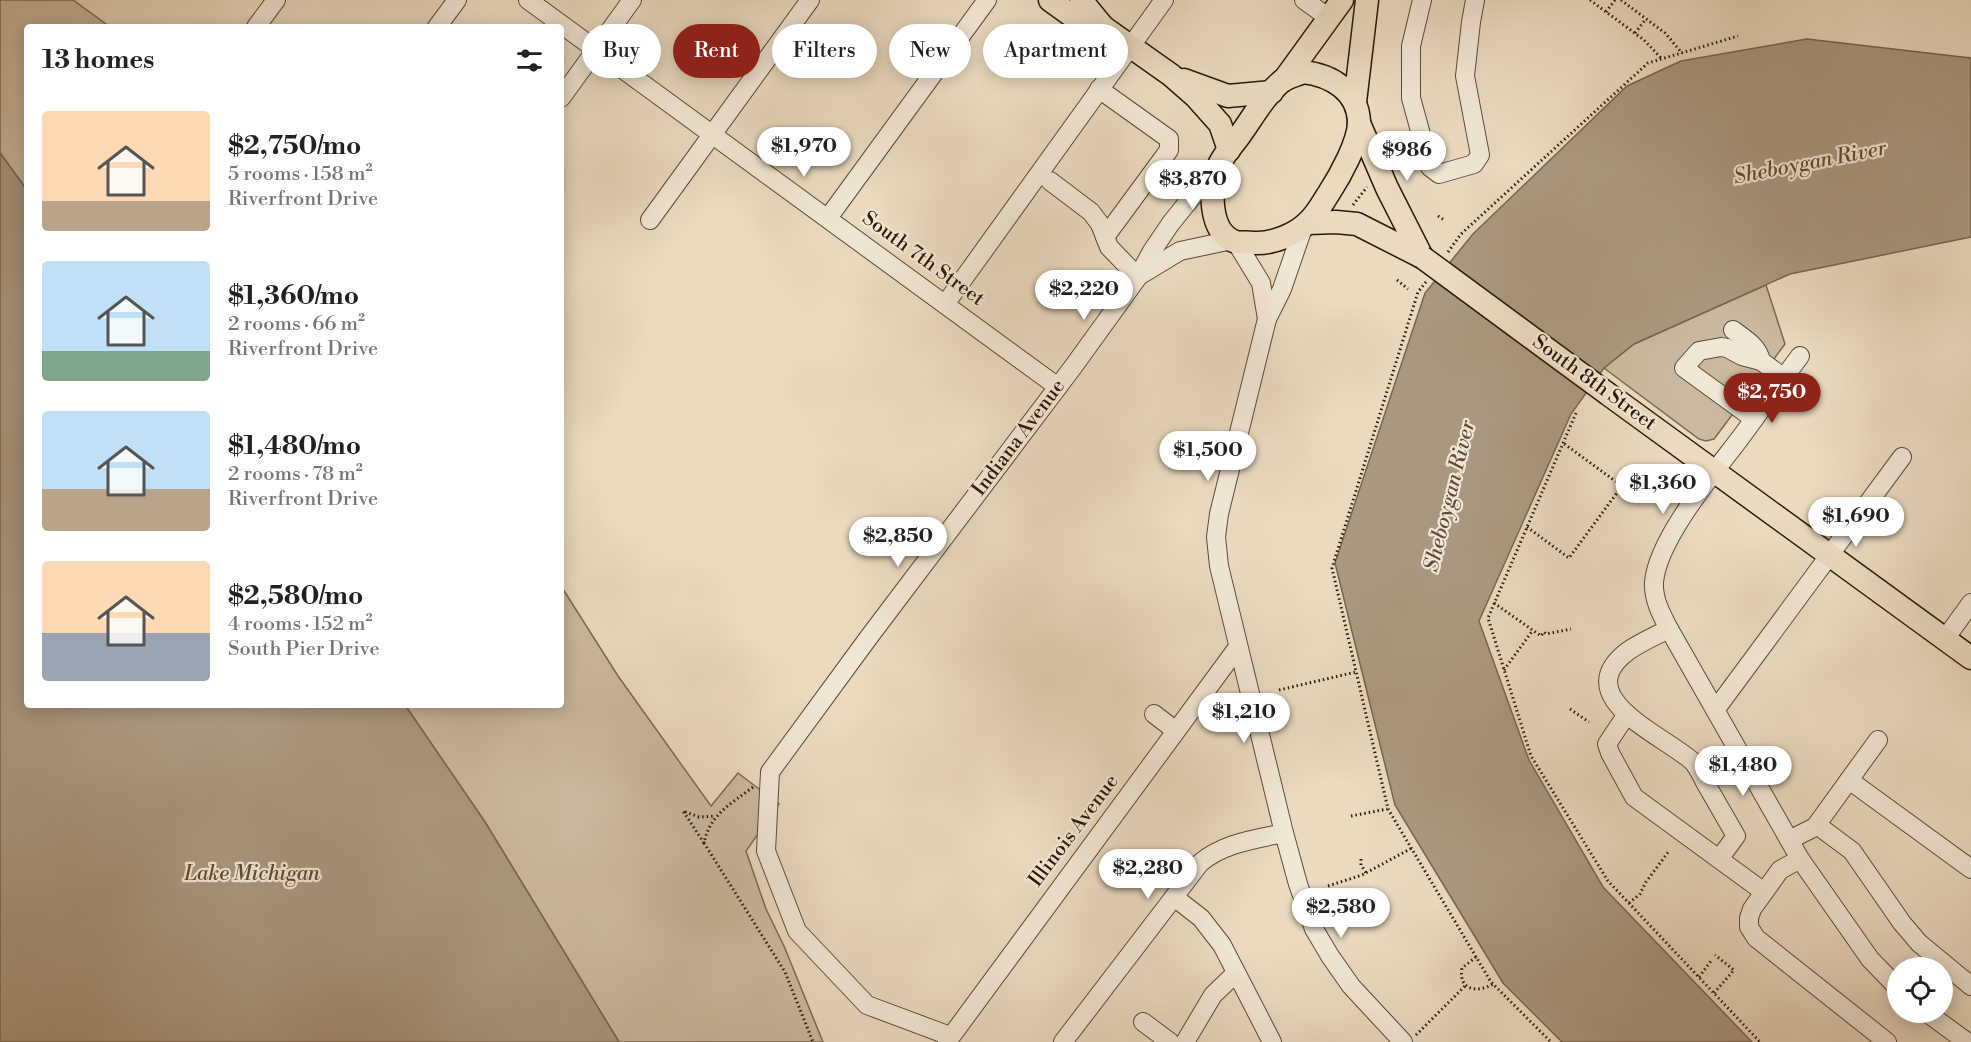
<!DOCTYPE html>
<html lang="en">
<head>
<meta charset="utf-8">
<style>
	body { margin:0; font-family:"Libre Bodoni",serif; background:#f6f6f6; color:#202124; height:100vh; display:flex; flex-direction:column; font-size:22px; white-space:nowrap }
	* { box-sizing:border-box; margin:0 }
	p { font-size:20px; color:#757577 }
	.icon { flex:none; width:33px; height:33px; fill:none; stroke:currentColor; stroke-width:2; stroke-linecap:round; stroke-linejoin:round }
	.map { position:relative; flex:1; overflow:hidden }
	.details { position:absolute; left:24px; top:24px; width:540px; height:684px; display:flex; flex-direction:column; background:#fff; border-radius:6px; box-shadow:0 3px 15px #0003 }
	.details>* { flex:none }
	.banner { position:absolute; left:582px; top:24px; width:570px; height:54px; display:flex; gap:12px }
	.fabs { position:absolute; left:1887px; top:957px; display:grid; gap:12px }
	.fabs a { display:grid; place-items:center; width:66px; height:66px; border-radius:50%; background:#fff; box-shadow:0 3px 15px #0003; font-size:30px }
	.price { position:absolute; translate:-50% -51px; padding:0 14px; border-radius:21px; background:#fff; color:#222; font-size:20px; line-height:39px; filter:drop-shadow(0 2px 3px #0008) }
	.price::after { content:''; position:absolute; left:50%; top:36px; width:18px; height:14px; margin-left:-9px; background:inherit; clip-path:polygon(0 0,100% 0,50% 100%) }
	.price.active { background:#8f2418; color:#fff }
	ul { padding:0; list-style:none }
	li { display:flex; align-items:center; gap:18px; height:150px; padding:0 18px }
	li span { display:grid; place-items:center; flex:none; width:168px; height:120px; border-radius:6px; color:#555 }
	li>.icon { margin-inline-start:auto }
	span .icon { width:72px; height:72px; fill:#fffc; stroke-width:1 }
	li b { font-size:26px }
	h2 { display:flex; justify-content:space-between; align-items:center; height:72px; padding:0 18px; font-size:26px }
	.chip { padding:0 21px; border-radius:27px; background:#fff; box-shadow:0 3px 15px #0003; font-size:21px; line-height:54px }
	.chip.active { background:#8f2418; color:#fff }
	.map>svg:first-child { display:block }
	.green { fill:#cab9a0; stroke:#7b6952; stroke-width:1.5 }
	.water { fill:#a99880; stroke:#77654e; stroke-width:1.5 }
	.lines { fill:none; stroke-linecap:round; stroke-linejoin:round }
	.minor-casing { stroke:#5c4933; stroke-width:20 }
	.major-casing { stroke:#2c1904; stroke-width:25 }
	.path { stroke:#2c1904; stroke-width:3; stroke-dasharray:1.5 3; stroke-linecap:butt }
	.minor { stroke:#f1e7d6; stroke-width:18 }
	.major { stroke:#eadac0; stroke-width:22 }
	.major-bridge-casing { stroke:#2c1904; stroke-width:25; stroke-linecap:butt }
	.major-bridge { stroke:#eadac0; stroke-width:22 }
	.labels { text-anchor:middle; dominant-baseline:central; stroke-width:4.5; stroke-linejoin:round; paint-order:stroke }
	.street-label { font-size:20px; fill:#2c1904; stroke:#f1e7d6 }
	.water-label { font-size:21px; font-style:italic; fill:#5e4c36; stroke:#f1e7d6 }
</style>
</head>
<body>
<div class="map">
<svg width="1971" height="1042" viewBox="0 0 1971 1042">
	<rect width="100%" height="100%" fill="#eadac0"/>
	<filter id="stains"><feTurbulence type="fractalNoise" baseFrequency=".00333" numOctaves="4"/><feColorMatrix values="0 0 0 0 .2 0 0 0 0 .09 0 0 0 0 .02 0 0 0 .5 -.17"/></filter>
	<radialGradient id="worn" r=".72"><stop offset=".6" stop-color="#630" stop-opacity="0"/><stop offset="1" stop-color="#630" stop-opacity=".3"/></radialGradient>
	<g class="green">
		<polygon points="0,0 73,0 110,27 27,27 27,190 0,153"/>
		<polygon points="1766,285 1785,344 1714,439 1706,441 1699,439 1604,368 1634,344"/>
		<polygon points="561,586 618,676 711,806 738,773 779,804 746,851 766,909 784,946 823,1042 619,1042 485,822 405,705 561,705"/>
	</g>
	<g class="water">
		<polygon points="1807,39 1971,58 1971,237 1790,274 1634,344 1604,368 1571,414 1479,621 1529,760 1603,887 1752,1042 1562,1042 1503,983 1395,805 1335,563 1425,293 1473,234 1627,86 1681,61"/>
		<polygon points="0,153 27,190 27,705 405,705 485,822 619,1042 0,1042"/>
	</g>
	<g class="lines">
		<g class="minor-casing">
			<g id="minor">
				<polyline points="528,0 1058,387"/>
				<polyline points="1304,0 1329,18"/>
				<polyline points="1422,0 1411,46 1411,98 1430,167 1439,174 1474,164 1480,155 1465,76 1471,22 1475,0"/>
				<polyline points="256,27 276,0"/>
				<polyline points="437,27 457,0"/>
				<polyline points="1099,89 1169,139 1169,150 1105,237"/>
				<polyline points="561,98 632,0"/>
				<polyline points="1050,181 1091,212 1100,224 1109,247 1138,277"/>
				<polyline points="828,218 987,0"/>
				<polyline points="650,220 810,0"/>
				<polyline points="1304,225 1282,289 1267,319 1219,514 1216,537 1219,566 1284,833 1298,884 1314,929 1330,956 1351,986 1403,1042"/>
				<polyline points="1236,242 1261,283 1267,319"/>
				<polyline points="1142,274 1180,251 1232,240"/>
				<polyline points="946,303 1164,0"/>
				<path d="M1733 330C1745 339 1758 346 1761 361"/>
				<path d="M1800 356C1779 384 1759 413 1738 441 1712 475 1658 539 1654 582 1653 599 1661 614 1669 629L1800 859 1870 959 1898 988"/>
				<polyline points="1754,419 1684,368 1699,351 1721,347 1727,348 1742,356 1761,361 1784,378"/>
				<path d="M1669 629C1655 636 1641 642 1628 651 1567 697 1663 735 1692 761 1698 767 1702 777 1706 784 1716 801 1726 819 1736 836L1719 859"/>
				<polyline points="1945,639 1971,603"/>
				<polyline points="1716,709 1902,457"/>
				<polyline points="1154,714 1176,731"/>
				<polyline points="1627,714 1607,744 1610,753 1634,797 1764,892"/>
				<polyline points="1849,780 1971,869"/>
				<polyline points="1817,825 1852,851 1902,923 1919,943 1971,986"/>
				<polyline points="1789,840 1815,827 1878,740"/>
				<polyline points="1800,859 1780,870 1752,909 1749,918 1749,927 1756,938 1887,1042"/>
				<polyline points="1174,897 1201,918 1222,945 1272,1042"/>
				<polyline points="1926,1012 1967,1042"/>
				<polyline points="1143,1022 1170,1042"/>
				<polyline points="950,1036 867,1005 797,931 766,851 770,772 869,637 1073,367 1138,277 1152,251 1171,223 1217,166"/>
				<polyline points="947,1042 1238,647"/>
				<path d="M1063 1042 1200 863C1223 843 1256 839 1284 833"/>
				<polyline points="1185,1042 1213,995 1236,973"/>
			</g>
		</g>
		<g class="major-casing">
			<g id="major">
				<polyline points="1050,0 1075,18 1103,27 1171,75 1195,96 1220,124 1229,150"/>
				<polyline points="1081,0 1103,27"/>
				<path d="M1303 72C1331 75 1358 91 1359 122 1359 142 1340 176 1329 193 1323 202 1317 214 1308 222 1295 235 1272 244 1254 243 1248 242 1241 243 1236 242 1208 234 1209 185 1219 165 1224 154 1233 145 1240 135 1253 117 1265 95 1282 81 1288 77 1297 75 1303 72Z"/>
				<polyline points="1184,80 1228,96 1272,92"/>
				<polyline points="1284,80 1342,0"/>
				<polyline points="1355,102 1367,0"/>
				<polyline points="1359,123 1387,188 1422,257"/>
				<polyline points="1308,223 1336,222 1357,224 1422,257"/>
				<polyline points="1608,394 1971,658"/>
			</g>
		</g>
		<g class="path">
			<polyline points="1590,0 1644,40 1662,59"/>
			<polyline points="1621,0 1665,33 1682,53"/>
			<polyline points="1606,12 1615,0"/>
			<polyline points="1635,33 1646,19"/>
			<polyline points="1353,205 1367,187"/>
			<polyline points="1438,216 1444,220"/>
			<polyline points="1448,252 1461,234 1648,63 1738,36"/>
			<polyline points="1397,280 1408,289"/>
			<polyline points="1426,282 1418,292 1332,568 1388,809 1491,982 1551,1042"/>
			<polyline points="1576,413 1488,618 1531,756 1608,881 1760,1042"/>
			<polyline points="1527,527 1569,558 1622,486 1563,443"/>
			<polyline points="1494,603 1541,636 1544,632 1546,634 1571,629"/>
			<polyline points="1504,670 1533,630"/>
			<polyline points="1279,690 1356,672"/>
			<polyline points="1570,709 1589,722"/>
			<path d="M753 787C731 804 710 814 704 843L785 972 813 1042"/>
			<polyline points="1351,816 1387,809"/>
			<polyline points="704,843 683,811 699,817 715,816"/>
			<polyline points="1361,859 1361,865 1366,873"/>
			<polyline points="1328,886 1362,875 1412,848"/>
			<polyline points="1629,903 1640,894 1646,882 1669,851"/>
			<path d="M1476 957 1462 968C1458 991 1478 993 1493 984"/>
			<polyline points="1699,977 1711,961"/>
			<polyline points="1714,993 1734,970 1715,955"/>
			<polyline points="1416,1035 1466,985"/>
		</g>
		<use href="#minor" class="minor"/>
		<use href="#major" class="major"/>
		<g class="major-bridge-casing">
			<polyline id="major-bridge" points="1422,257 1608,394"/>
		</g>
		<use href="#major-bridge" class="major-bridge"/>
	</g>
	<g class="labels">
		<g class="street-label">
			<text transform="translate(923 259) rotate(36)">South 7th Street</text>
			<text transform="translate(1594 383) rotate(36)">South 8th Street</text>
			<text transform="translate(1019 438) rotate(-53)">Indiana Avenue</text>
			<text transform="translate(1074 831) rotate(-53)">Illinois Avenue</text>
		</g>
		<g class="water-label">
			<text transform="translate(1810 163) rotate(-11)">Sheboygan River</text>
			<text transform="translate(1450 496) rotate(-76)">Sheboygan River</text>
			<text x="252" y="874">Lake Michigan</text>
		</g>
	</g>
	<rect width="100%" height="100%" filter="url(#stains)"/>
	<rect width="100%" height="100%" fill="url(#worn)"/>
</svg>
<div class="fabs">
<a><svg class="icon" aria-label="locate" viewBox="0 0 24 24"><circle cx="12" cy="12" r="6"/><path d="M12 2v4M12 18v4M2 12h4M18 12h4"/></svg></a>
</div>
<b class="price" style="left:804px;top:178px">$1,970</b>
<b class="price" style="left:1407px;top:182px">$986</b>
<b class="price" style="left:1193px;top:211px">$3,870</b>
<b class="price" style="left:1084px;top:321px">$2,220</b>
<b class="price active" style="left:1772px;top:424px">$2,750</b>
<b class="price" style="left:1208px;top:482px">$1,500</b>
<b class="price" style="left:1663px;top:515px">$1,360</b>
<b class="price" style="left:1856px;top:548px">$1,690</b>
<b class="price" style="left:898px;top:568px">$2,850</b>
<b class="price" style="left:1244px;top:744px">$1,210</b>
<b class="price" style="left:1743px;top:797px">$1,480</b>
<b class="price" style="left:1148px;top:900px">$2,280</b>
<b class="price" style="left:1341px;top:939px">$2,580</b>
<div class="banner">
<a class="chip">Buy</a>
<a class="chip active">Rent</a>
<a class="chip">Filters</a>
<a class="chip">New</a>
<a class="chip">Apartment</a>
</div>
<section class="details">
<h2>13 homes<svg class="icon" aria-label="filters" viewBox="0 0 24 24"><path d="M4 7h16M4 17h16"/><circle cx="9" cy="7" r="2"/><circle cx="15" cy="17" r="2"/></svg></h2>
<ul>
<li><span style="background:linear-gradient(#ffd9b3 75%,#b9a48a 0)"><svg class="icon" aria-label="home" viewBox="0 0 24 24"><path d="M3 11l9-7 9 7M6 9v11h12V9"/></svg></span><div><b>$2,750/mo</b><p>5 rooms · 158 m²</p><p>Riverfront Drive</p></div></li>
<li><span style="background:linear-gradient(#bfe0f5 75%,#7fa58c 0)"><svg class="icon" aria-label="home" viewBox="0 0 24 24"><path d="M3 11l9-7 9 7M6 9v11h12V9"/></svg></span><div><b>$1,360/mo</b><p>2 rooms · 66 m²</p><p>Riverfront Drive</p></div></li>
<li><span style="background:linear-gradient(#bfe0f5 65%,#b9a48a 0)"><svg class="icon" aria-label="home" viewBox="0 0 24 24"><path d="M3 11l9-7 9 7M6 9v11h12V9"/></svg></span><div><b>$1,480/mo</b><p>2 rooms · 78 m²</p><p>Riverfront Drive</p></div></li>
<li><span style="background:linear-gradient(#ffd9b3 60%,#9aa5b1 0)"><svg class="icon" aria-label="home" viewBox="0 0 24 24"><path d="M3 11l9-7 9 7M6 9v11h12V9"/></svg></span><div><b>$2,580/mo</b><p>4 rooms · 152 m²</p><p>South Pier Drive</p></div></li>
</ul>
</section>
</div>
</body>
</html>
